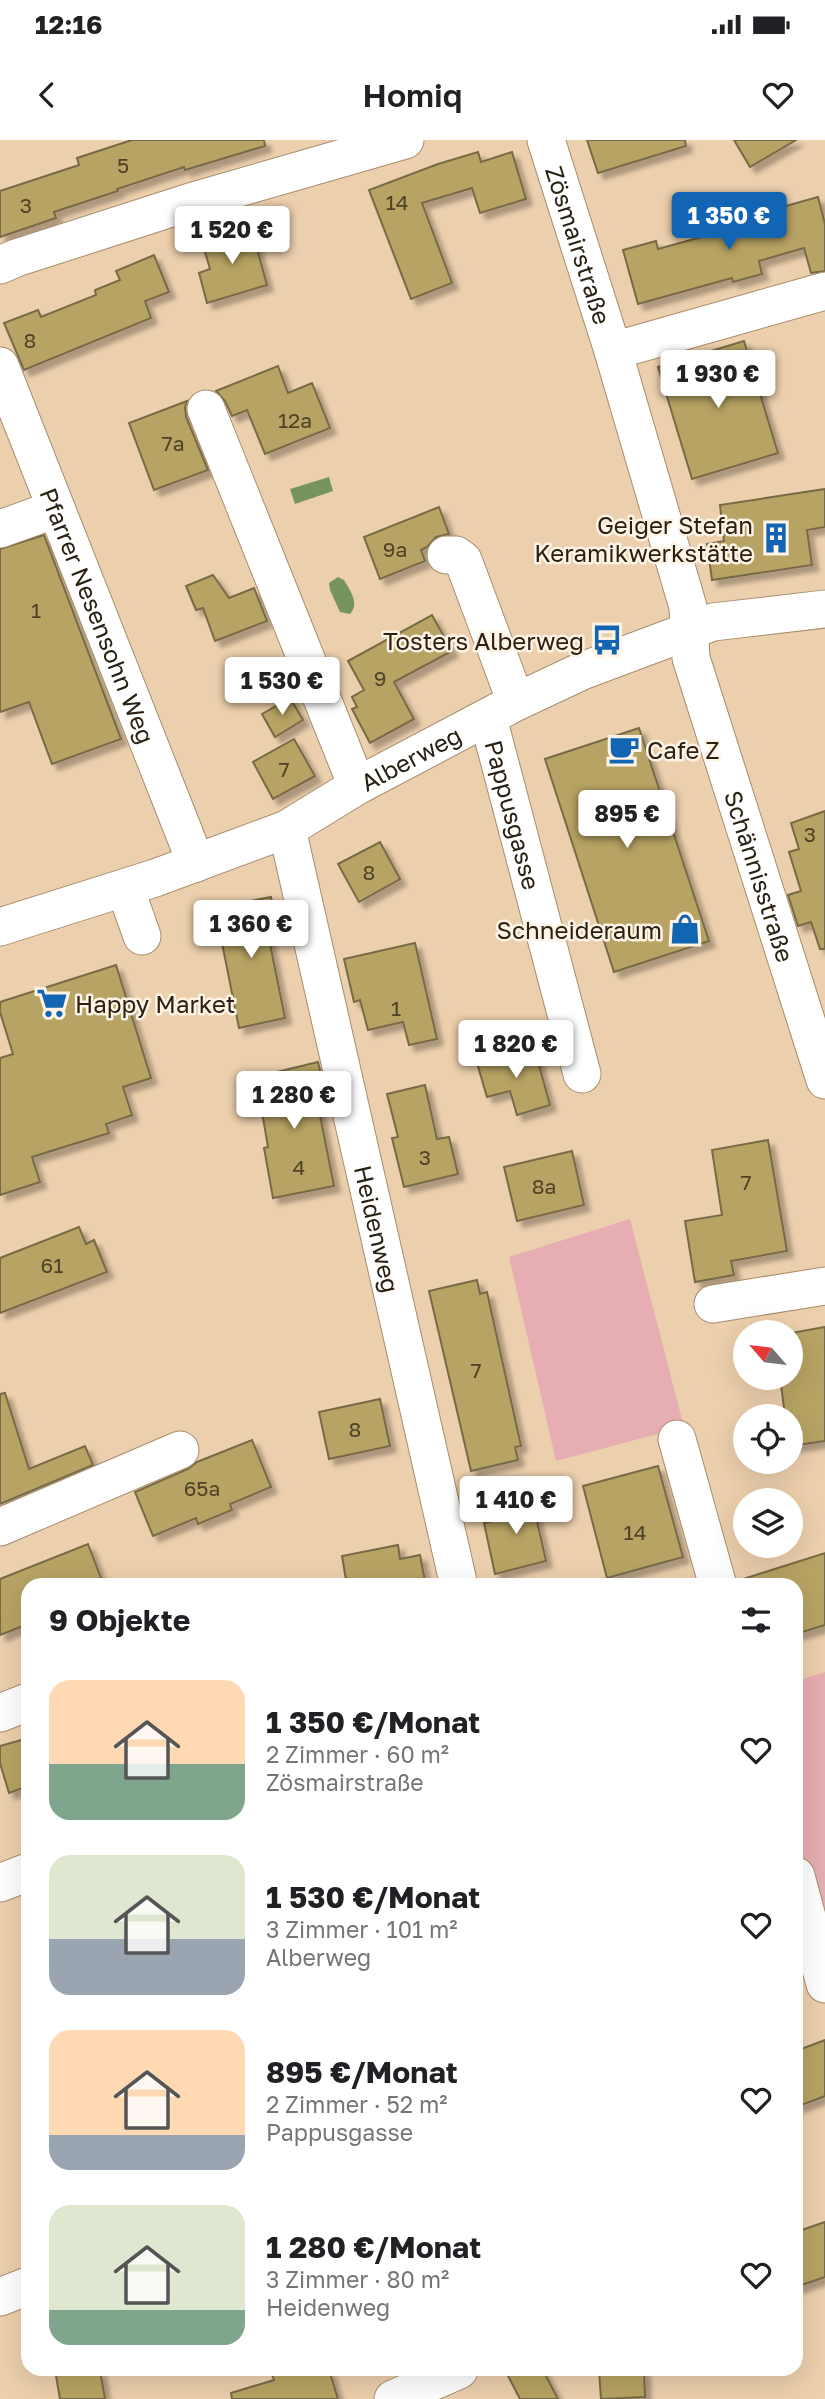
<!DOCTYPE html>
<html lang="de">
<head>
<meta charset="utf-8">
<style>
	body { margin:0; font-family:"Golos Text",sans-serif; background:#f6f6f6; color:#202124; height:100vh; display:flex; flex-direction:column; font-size:26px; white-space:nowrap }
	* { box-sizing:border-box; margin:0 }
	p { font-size:23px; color:#757577 }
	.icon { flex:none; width:38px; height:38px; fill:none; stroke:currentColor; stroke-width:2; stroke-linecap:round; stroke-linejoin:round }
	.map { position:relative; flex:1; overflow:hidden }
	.side { position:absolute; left:21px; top:1438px; width:782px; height:798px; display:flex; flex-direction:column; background:#fff; border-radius:21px; box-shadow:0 7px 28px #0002 }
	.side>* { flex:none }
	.needle { width:46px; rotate:298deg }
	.buttons { position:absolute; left:733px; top:1180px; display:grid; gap:14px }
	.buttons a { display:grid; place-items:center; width:70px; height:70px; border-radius:50%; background:#fff; box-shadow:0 7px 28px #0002; font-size:35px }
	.price { position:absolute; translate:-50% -60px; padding:0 16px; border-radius:7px; background:#fff; color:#222; font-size:23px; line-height:46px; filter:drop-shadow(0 2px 4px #0008) }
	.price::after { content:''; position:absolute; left:50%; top:42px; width:21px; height:16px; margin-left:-10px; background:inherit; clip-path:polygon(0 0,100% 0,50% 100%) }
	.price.active { background:#1165b3; color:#fff }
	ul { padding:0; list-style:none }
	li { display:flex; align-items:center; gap:21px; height:175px; padding:0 28px }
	li span { display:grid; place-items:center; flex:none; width:196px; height:140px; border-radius:21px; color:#555 }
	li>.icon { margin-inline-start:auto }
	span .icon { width:84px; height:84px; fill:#fffc; stroke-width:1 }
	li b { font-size:30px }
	h2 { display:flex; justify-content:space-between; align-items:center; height:84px; padding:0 28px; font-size:30px }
	.status { display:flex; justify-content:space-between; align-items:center; height:49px; padding:0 35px; background:#fff; direction:ltr }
	.status svg { height:19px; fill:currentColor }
	header { display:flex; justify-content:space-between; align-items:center; height:91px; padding:0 28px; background:#fff; font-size:32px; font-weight:600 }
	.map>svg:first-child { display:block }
	.green { fill:#e6adb2 }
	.water { fill:#76955e }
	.building { fill:#b7a363; stroke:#776b46; stroke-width:2; filter:url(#shadow) }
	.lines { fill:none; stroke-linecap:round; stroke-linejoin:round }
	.minor-casing { stroke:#a88d6c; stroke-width:39 }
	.minor { stroke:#fff; stroke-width:37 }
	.labels { text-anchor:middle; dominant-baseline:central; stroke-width:5; stroke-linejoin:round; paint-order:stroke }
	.number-label { font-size:21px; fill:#4e4227 }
	.street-label { font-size:24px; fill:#2b2113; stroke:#fff3e5 }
	.poi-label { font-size:24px; fill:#2b2113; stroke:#fff3e5; text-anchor:end }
</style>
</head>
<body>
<div class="status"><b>12:16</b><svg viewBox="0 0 49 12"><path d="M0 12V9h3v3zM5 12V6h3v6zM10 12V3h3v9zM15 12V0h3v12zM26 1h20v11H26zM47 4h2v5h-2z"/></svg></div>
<header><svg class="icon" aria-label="back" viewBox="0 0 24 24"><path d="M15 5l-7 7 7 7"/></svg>Homiq<svg class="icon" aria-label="heart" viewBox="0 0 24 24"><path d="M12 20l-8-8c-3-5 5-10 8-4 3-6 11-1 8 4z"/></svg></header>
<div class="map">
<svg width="825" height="2259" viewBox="0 0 825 2259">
	<defs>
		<filter id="shadow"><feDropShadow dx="6" dy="6" stdDeviation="2" flood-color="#0004"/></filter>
	</defs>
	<rect width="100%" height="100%" fill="#eccfac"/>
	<g class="green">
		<polygon points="630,1079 684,1287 556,1321 509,1117"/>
		<polygon points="825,1532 825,1807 796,1702 796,1541"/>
	</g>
	<g class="water">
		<polygon points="329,337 333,351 295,364 290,349"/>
		<path d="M338 437 344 440C350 450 360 464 350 474L340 472 330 450 329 443Z"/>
	</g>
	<g class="building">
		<polygon points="132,0 264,0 265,6 185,30 184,27 117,49 118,51 54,72 56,78 0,97 0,51 79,25 77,18"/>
		<polygon points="587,0 685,0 686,6 598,33"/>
		<polygon points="734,0 796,0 750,27"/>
		<polygon points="478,12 481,22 512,12 526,59 480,73 472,48 422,63 452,143 411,159 369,50 438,24"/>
		<polygon points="818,57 825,84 825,131 811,133 804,108 759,121 762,134 733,142 732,138 638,164 623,110 656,101 658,109 734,88 732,81"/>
		<polygon points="251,87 267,145 207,163 199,133 210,129 202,102"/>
		<polygon points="154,115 169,152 145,161 151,178 24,230 4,183 38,170 41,177 96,155 95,150 120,140 116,131"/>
		<polygon points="744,201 778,313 692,339 658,227"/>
		<polygon points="278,226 288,253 312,243 330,288 265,314 247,270 232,276 225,261 216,251"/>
		<polygon points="187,261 185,267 186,277 208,330 154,350 129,283"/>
		<polygon points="825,349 825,387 807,390 812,425 712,440 707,404 724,401 720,365"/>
		<polygon points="439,367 449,394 436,397 427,407 421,410 425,421 380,439 364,397"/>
		<polygon points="44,395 121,599 52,624 29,562 0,572 0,409"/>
		<polygon points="213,435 229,458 254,448 267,481 215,501 203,468 196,470 186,446"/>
		<polygon points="432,475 452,511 394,542 414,579 370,603 352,569 357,567 352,557 364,550 348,521"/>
		<polygon points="290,558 303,580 275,597 262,574"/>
		<polygon points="639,588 709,801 614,832 545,619"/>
		<polygon points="294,599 315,636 273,659 253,622"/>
		<polygon points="825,671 825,809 820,809 811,782 798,786 788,755 801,751 789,712 799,709 791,683"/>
		<polygon points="380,702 400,739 359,762 338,724"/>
		<polygon points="271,757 278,792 268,794 285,878 239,888 215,768"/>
		<polygon points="415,803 437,899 409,905 403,882 368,890 360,860 354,862 344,819"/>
		<polygon points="116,825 151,938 123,947 132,975 106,984 109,993 32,1017 40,1042 0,1055 0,918 13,914 0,872 0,862"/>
		<polygon points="534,907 550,965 517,975 510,951 487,957 477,923"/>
		<polygon points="318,922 324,948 315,950 334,1046 273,1058 264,1008 268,1007 256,937"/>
		<polygon points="425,945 437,999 449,997 458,1034 404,1047 392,998 398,997 387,954"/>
		<polygon points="768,1000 787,1111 731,1121 734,1135 695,1142 685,1081 722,1075 712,1010"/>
		<polygon points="572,1011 584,1065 517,1081 504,1027"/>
		<polygon points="79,1087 86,1104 94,1100 107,1132 0,1173 0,1118"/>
		<polygon points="477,1140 480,1154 487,1152 521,1306 515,1307 518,1320 471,1331 429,1151"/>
		<polygon points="825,1187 825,1301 791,1306 791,1276 785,1276 780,1237 791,1237 791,1193"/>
		<polygon points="5,1253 29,1329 85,1306 93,1325 0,1364 0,1254"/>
		<polygon points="380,1259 390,1306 329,1319 319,1272"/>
		<polygon points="252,1300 271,1347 230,1364 232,1370 198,1384 196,1378 153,1396 135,1352 188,1329 197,1322"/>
		<polygon points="658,1326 683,1417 607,1438 583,1346"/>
		<polygon points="530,1350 546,1421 495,1434 484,1383 510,1377 505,1356"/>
		<polygon points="88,1404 104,1446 28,1446 28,1484 0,1495 0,1439"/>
		<polygon points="398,1405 400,1419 420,1415 426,1446 347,1446 342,1416"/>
		<polygon points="825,1413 825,1485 796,1494 796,1446 740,1446 740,1440"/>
		<polygon points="28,1598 28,1646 9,1653 0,1623 0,1606"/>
		<polygon points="825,1900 825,1956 796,1967 796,1911"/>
		<polygon points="825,2082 825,2137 796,2147 796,2092"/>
		<polygon points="55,2230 100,2230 105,2259 60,2259"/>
		<polygon points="270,2230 329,2230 338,2259 232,2259 231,2253 274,2240"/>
		<polygon points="505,2230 543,2230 558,2259 520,2259"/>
		<polygon points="599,2230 644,2230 645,2257 601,2259"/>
	</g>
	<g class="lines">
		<g class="minor-casing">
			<g id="minor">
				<path id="s1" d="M546 0 613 211 688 467 691 518 825 940"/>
				<polyline points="0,125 16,118 190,62 405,0"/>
				<polyline points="613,211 825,151"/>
				<path id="s2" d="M0 226 196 723"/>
				<polyline points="206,269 357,646"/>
				<polyline points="0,389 56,369"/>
				<polyline points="446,415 456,415 463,420 516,562"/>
				<path id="s3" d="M488 578 582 934"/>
				<path id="s4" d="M287 689 459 1446"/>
				<polyline points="125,748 142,796"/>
				<path id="s5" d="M0 787 155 738 287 689 357 646 516 562 582 531 713 482 825 469"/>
				<polyline points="713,1164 825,1146"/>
				<polyline points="677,1299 718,1446"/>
				<polyline points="0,1387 180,1310"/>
				<polyline points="0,1573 28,1562"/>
				<polyline points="796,1736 825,1844"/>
				<polyline points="0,1743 28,1732"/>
				<polyline points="0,2157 28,2146"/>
				<polyline points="393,2259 459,2230"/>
			</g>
		</g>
		<use href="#minor" class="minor"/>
	</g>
	<defs>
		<g id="building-bare" transform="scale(2.415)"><path d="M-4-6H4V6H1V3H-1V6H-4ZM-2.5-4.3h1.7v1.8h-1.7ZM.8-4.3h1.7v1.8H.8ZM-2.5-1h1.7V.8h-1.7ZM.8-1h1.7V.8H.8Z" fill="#1165b3" stroke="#fff3e5" stroke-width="2.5" paint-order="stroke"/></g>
		<g id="bus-bare" transform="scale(2.415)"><path d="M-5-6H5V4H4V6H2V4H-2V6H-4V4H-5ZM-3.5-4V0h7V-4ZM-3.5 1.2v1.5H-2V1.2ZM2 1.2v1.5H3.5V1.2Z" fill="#1165b3" stroke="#fff3e5" stroke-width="2.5" paint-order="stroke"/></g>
		<g id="cafe-bare" transform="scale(2.415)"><path d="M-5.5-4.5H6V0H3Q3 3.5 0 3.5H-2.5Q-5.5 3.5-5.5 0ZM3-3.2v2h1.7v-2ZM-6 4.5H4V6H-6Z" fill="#1165b3" stroke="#fff3e5" stroke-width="2.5" paint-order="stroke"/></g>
		<g id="shop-bare" transform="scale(2.415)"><path d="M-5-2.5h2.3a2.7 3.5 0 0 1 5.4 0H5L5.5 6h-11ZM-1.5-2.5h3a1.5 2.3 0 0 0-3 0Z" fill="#1165b3" stroke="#fff3e5" stroke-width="2.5" paint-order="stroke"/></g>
		<g id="supermarket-bare" transform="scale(2.415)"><path d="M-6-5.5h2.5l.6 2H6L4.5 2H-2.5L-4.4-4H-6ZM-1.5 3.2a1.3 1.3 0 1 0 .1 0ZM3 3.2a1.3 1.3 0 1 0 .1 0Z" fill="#1165b3" stroke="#fff3e5" stroke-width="2.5" paint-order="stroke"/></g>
	</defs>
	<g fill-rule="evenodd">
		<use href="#building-bare" x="776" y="398"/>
		<use href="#bus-bare" x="607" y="500"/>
		<use href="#cafe-bare" x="624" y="609"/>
		<use href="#shop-bare" x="685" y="789"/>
		<use href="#supermarket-bare" x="52" y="863"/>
	</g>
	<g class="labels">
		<g class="number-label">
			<text x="123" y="25">5</text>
			<text x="397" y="62">14</text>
			<text x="26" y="65">3</text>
			<text x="30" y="200">8</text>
			<text x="295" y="280">12a</text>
			<text x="173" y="303">7a</text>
			<text x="395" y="409">9a</text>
			<text x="36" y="470">1</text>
			<text x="380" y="538">9</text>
			<text x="284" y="629">7</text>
			<text x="810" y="694">3</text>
			<text x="369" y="732">8</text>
			<text x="396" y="868">1</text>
			<text x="425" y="1017">3</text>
			<text x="299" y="1027">4</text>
			<text x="746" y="1042">7</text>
			<text x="544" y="1046">8a</text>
			<text x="52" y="1125">61</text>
			<text x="476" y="1230">7</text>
			<text x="355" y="1289">8</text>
			<text x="202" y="1348">65a</text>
			<text x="635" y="1392">14</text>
		</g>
		<g class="street-label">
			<text stroke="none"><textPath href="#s1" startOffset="110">Zösmairstraße</textPath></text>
			<text stroke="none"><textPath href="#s2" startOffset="268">Pfarrer Nesensohn Weg</textPath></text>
			<text stroke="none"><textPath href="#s5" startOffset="446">Alberweg</textPath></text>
			<text stroke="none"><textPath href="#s3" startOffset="100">Pappusgasse</textPath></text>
			<text stroke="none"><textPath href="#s1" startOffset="768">Schännisstraße</textPath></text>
			<text stroke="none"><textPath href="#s4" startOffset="410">Heidenweg</textPath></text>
		</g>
		<g class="poi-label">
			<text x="753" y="384">Geiger Stefan<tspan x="753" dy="28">Keramikwerkstätte</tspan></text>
			<text x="584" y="500">Tosters Alberweg</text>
			<text x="647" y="609" text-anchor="start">Cafe Z</text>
			<text x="662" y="789">Schneideraum</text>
			<text x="75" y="863" text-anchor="start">Happy Market</text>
		</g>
	</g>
</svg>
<div class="buttons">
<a><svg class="needle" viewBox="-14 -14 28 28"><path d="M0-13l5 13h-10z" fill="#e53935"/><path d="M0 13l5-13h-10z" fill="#757577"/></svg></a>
<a><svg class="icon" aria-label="locate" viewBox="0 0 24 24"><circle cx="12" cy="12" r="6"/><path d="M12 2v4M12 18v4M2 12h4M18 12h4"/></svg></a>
<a><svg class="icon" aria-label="layers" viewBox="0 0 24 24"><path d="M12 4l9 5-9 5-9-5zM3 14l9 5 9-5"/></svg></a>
</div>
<b class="price active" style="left:729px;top:112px">1 350 €</b>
<b class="price" style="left:232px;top:126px">1 520 €</b>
<b class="price" style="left:718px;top:270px">1 930 €</b>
<b class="price" style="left:282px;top:577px">1 530 €</b>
<b class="price" style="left:627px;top:710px">895 €</b>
<b class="price" style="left:251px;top:820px">1 360 €</b>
<b class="price" style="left:516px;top:940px">1 820 €</b>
<b class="price" style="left:294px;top:991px">1 280 €</b>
<b class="price" style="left:516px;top:1396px">1 410 €</b>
<section class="side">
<h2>9 Objekte<svg class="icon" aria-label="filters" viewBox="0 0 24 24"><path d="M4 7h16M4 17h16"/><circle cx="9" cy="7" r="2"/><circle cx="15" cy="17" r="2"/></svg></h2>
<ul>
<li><span style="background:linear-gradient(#ffd9b3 60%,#7fa58c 0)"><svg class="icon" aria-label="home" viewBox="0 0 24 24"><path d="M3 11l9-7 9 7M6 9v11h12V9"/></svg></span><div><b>1 350 €/Monat</b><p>2 Zimmer · 60 m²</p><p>Zösmairstraße</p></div><svg class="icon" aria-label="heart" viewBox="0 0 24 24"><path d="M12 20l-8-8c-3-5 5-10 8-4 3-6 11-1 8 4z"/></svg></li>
<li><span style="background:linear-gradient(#dfe7d0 60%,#9aa5b1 0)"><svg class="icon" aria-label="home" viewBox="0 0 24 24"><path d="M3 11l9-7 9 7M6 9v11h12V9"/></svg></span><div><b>1 530 €/Monat</b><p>3 Zimmer · 101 m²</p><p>Alberweg</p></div><svg class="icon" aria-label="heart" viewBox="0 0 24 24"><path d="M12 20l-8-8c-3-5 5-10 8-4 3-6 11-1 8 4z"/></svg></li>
<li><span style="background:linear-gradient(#ffd9b3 75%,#9aa5b1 0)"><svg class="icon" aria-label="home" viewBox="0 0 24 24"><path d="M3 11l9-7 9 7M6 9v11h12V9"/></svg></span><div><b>895 €/Monat</b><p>2 Zimmer · 52 m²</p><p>Pappusgasse</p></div><svg class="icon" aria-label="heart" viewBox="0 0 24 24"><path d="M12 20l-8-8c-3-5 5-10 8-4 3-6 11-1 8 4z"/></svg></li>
<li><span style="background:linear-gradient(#dfe7d0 75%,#7fa58c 0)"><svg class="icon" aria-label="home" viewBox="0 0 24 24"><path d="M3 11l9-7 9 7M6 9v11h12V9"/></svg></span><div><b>1 280 €/Monat</b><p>3 Zimmer · 80 m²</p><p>Heidenweg</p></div><svg class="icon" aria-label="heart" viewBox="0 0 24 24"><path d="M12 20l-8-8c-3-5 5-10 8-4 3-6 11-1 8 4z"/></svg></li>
</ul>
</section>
</div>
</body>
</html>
